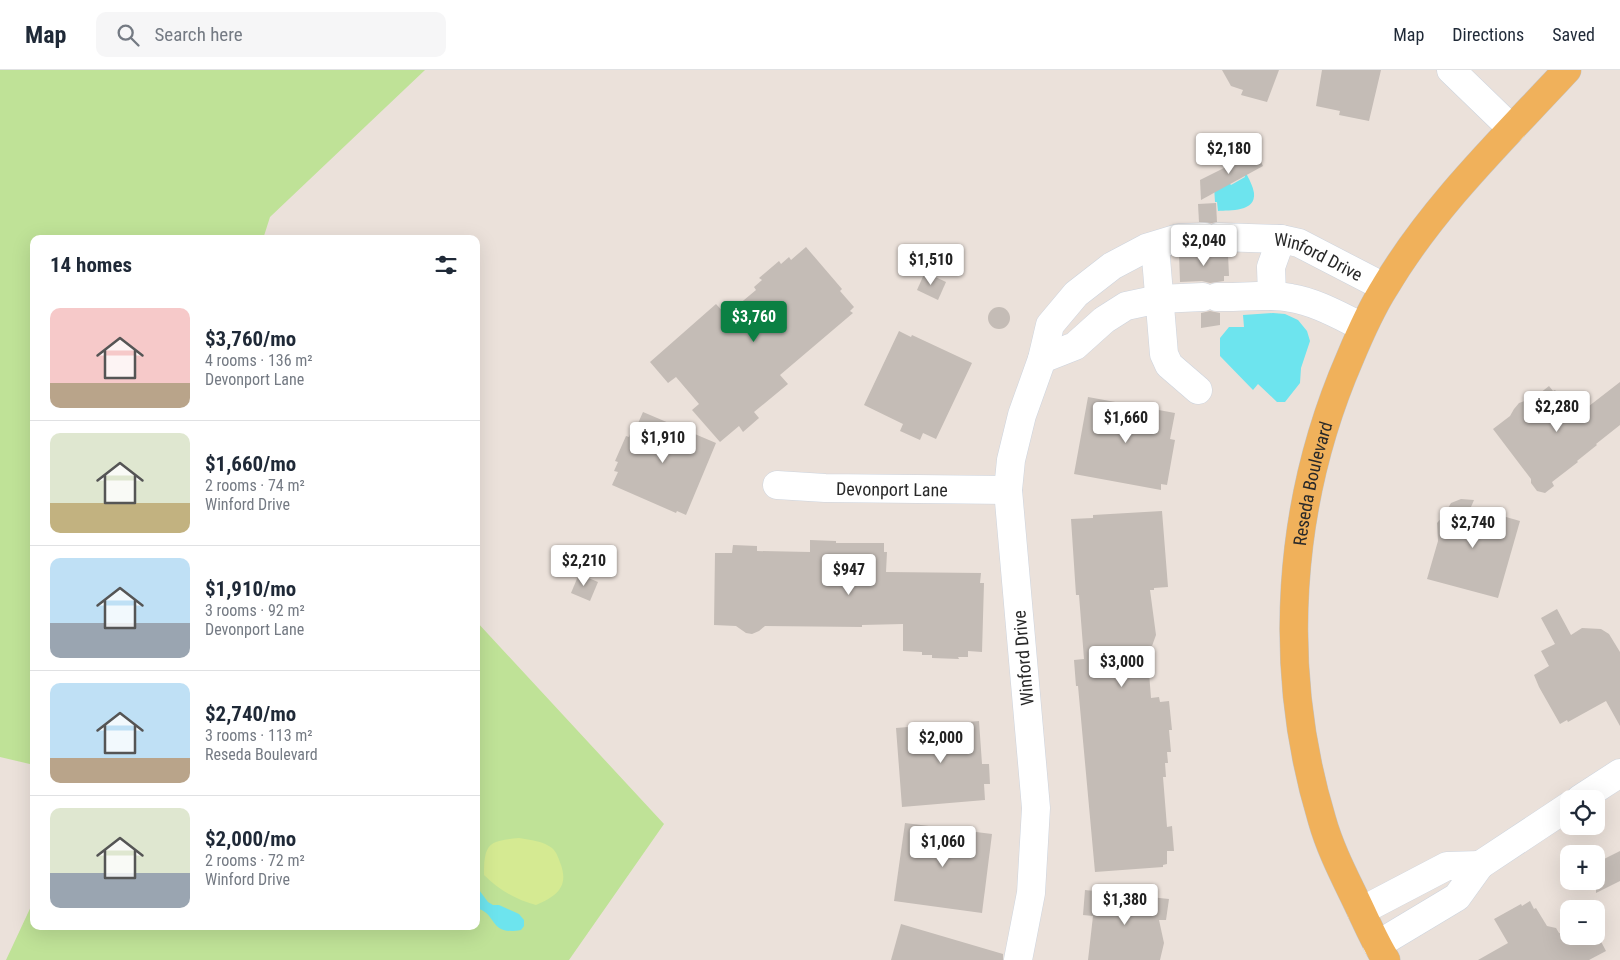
<!DOCTYPE html>
<html lang="en">
<head>
<meta charset="utf-8">
<style>
	body { margin:0; font-family:"Roboto Condensed",sans-serif; background:#f6f6f7; color:#1f2937; height:100vh; display:flex; flex-direction:column; font-size:19px; white-space:nowrap }
	* { box-sizing:border-box; margin:0 }
	p { font-size:16px; color:#747a83 }
	.icon { flex:none; width:28px; height:28px; fill:none; stroke:currentColor; stroke-width:2; stroke-linecap:round; stroke-linejoin:round }
	.map { position:relative; flex:1; overflow:hidden }
	.sheet { position:absolute; left:30px; top:165px; width:450px; height:695px; display:flex; flex-direction:column; background:#fff; border-radius:10px; box-shadow:0 5px 20px #0002 }
	.sheet>* { flex:none }
	.tools { position:absolute; left:1560px; top:720px; display:grid; gap:10px }
	.tools a { display:grid; place-items:center; width:45px; height:45px; border-radius:10px; background:#fff; box-shadow:0 5px 20px #0002; font-size:25px }
	.price { position:absolute; translate:-50% -42px; padding:0 11px; border-radius:5px; background:#fff; color:#222; font-size:16px; line-height:32px; filter:drop-shadow(0 1px 2px #0008) }
	.price::after { content:''; position:absolute; left:50%; top:30px; width:15px; height:11px; margin-left:-8px; background:inherit; clip-path:polygon(0 0,100% 0,50% 100%) }
	.price.active { background:#0b8043; color:#fff }
	ul { padding:0; list-style:none }
	li { display:flex; align-items:center; gap:15px; height:125px; padding:0 20px }
	li+li { border-top:1px solid #e0e1e3 }
	li span { display:grid; place-items:center; flex:none; width:140px; height:100px; border-radius:10px; color:#555 }
	li>.icon { margin-inline-start:auto }
	span .icon { width:60px; height:60px; fill:#fffc; stroke-width:1 }
	li b { font-size:21px }
	h2 { display:flex; justify-content:space-between; align-items:center; height:60px; padding:0 20px; font-size:21px }
	header { display:flex; align-items:center; gap:30px; box-sizing:border-box; height:70px; padding:0 25px; background:#fff; border-bottom:1px solid #e0e1e3 }
	header strong { font-size:24px }
	nav { display:flex; gap:28px; margin-inline-start:auto; font-size:18px }
	.search { width:350px; height:45px; background:#f6f6f7; display:flex; align-items:center; gap:12px; box-sizing:border-box; padding:0 18px; border-radius:10px; color:#747a83; font-size:19px }
	.map>svg:first-child { display:block }
	.green { fill:#bfe297 }
	.pitch { fill:#d5ea92 }
	.water { fill:#6de4ee }
	.building { fill:#c4bcb6 }
	.lines { fill:none; stroke-linecap:round; stroke-linejoin:round }
	.minor-casing { stroke:#cdd4de; stroke-width:29 }
	.major-casing { stroke:#c3c3c3; stroke-width:29 }
	.minor { stroke:#fff; stroke-width:28 }
	.major { stroke:#f0b15b; stroke-width:28 }
	.labels { text-anchor:middle; dominant-baseline:central; stroke-width:4.5; stroke-linejoin:round; paint-order:stroke }
	.street-label { font-size:18px; fill:#292929; stroke:#fff }
</style>
</head>
<body>
<header>
<strong>Map</strong>
<div class="search"><svg class="icon" aria-label="search" viewBox="0 0 24 24"><circle cx="10" cy="10" r="6"/><path d="M15 15l6 6"/></svg>Search here</div>
<nav><a>Map</a><a>Directions</a><a>Saved</a></nav>
</header>
<div class="map">
<svg width="1620" height="890" viewBox="0 0 1620 890">
	<rect width="100%" height="100%" fill="#ebe1da"/>
	<g class="green">
		<polygon points="0,0 425,0 270,147 263,169 34,169 34,695 0,687"/>
		<polygon points="476,551 664,754 569,890 6,890 34,830 34,856 476,856"/>
	</g>
	<path class="pitch" d="M519 768C531 770 543 771 552 778 557 782 559 790 561 795 569 818 555 827 536 835 516 830 498 819 484 805 484 773 489 771 519 768Z"/>
	<g class="water">
		<path d="M1246 103C1249 109 1253 116 1254 123 1256 142 1230 140 1218 141L1217 132H1215L1214 116 1227 110 1231 115 1245 107 1244 104Z"/>
		<polygon points="1273,243 1285,244 1298,250 1307,261 1310,271 1301,298 1300,313 1285,332 1277,332 1258,314 1253,320 1220,286 1220,268 1229,257 1244,257 1243,245"/>
		<path d="M476 816 488 832 493 835H499L519 844 524 850V856L521 860C488 866 498 843 476 838Z"/>
	</g>
	<g class="building">
		<polygon points="1222,0 1279,0 1267,32 1241,25 1243,20 1231,16"/>
		<polygon points="1322,0 1381,0 1369,51 1339,45 1340,41 1316,36"/>
		<polygon points="1256,82 1263,96 1201,130 1200,110"/>
		<polygon points="1216,133 1217,152 1212,153 1199,152 1198,134"/>
		<polygon points="806,177 842,219 840,221 854,237 850,241 853,243 780,305 788,314 754,342 759,348 743,362 739,356 720,372 692,340 699,334 676,307 668,313 650,292 716,234 726,245 756,220 754,217 762,210 759,208 779,191 781,194 789,187 791,190"/>
		<polygon points="1211,181 1228,184 1229,206 1224,206 1224,211 1210,213 1202,211 1180,212 1179,184"/>
		<polygon points="925,202 946,212 938,230 917,220"/>
		<circle cx="999" cy="248" r="11"/>
		<polygon points="1210,241 1220,243 1220,255 1201,258 1201,243"/>
		<polygon points="899,261 911,267 912,265 972,293 936,369 923,363 920,370 900,361 903,354 864,335"/>
		<polygon points="1620,312 1620,355 1596,374 1597,375 1577,391 1578,392 1552,412 1554,416 1545,423 1537,421 1531,413 1531,409 1493,359 1510,346 1514,339 1519,333 1535,327 1549,316 1553,321 1555,320 1569,338 1573,334 1580,343"/>
		<polygon points="1088,327 1175,343 1170,369 1175,370 1167,415 1161,414 1161,420 1074,404"/>
		<polygon points="643,342 716,373 686,445 677,441 676,443 612,415 618,402 614,401 618,392 615,391 626,366 629,367 632,358 635,360"/>
		<polygon points="1461,429 1474,430 1471,437 1520,451 1498,528 1427,509 1438,471 1437,453 1444,445 1451,433"/>
		<polygon points="1162,441 1168,517 1154,518 1154,520 1150,520 1156,565 1152,576 1147,577 1151,628 1159,627 1160,632 1169,631 1172,660 1169,660 1171,682 1167,682 1168,693 1165,693 1166,707 1163,707 1167,757 1172,756 1174,781 1167,781 1167,794 1163,795 1163,797 1095,802 1078,616 1076,616 1074,590 1084,589 1079,525 1076,525 1071,449 1093,448 1093,445"/>
		<polygon points="810,470 836,471 836,473 884,473 884,482 887,482 886,502 981,503 980,513 984,513 982,582 968,581 968,587 958,587 959,589 932,588 932,585 922,585 922,582 903,581 903,554 862,555 862,557 765,556 759,561 752,564 746,563 736,556 714,555 715,483 732,483 733,475 757,476 757,481 810,482"/>
		<polygon points="579,504 598,512 590,531 571,523"/>
		<polygon points="1557,539 1571,565 1582,558 1601,559 1609,564 1620,582 1620,656 1606,631 1568,652 1567,650 1560,654 1539,617 1534,605 1549,596 1541,581 1555,574 1541,548"/>
		<polygon points="979,651 982,694 989,694 990,714 984,714 985,730 902,737 896,658"/>
		<polygon points="905,753 992,764 982,843 894,831"/>
		<polygon points="1620,781 1620,811 1596,823 1596,793"/>
		<polygon points="1085,820 1169,829 1166,850 1159,850 1164,873 1160,890 1088,890 1093,846 1083,845"/>
		<polygon points="1530,831 1534,839 1536,838 1547,856 1556,858 1559,863 1577,869 1582,866 1598,866 1606,881 1589,890 1478,890 1508,873 1494,849 1521,834 1522,836"/>
		<polygon points="901,854 1003,884 1003,890 891,890"/>
	</g>
	<g class="lines">
		<g class="minor-casing">
			<g id="minor">
				<polyline points="1451,0 1512,59"/>
				<path id="s1" d="M1218 167 1281 169 1299 173 1384 217"/>
				<polyline points="1155,176 1164,284 1169,295 1198,320"/>
				<polyline points="1272,226 1271,197 1281,169"/>
				<path d="M1217 227C1241 228 1267 223 1291 228 1316 232 1340 246 1363 257"/>
				<polyline points="1042,289 1075,276 1104,250 1126,236 1159,229 1203,227"/>
				<path id="s2" d="M777 415 825 418 1008 420"/>
				<polyline points="1580,729 1620,703"/>
				<polyline points="1480,795 1569,736"/>
				<polyline points="1361,841 1447,796 1480,795 1457,827 1377,875"/>
				<polyline points="1018,890 1031,823 1036,738 1008,420 1011,390 1022,345 1042,289 1050,255 1076,224 1112,196 1146,178 1179,168 1205,167"/>
			</g>
		</g>
		<g class="major-casing">
			<g id="major">
				<path id="s3" d="M1386 890C1376 874 1369 858 1361 841 1347 811 1331 782 1322 750 1276 598 1287 433 1350 288 1360 264 1371 239 1385 217 1433 136 1503 69 1567 0"/>
			</g>
		</g>
		<use href="#minor" class="minor"/>
		<use href="#major" class="major"/>
	</g>
	<g class="labels">
		<g class="street-label">
			<text stroke="none"><textPath href="#s1" startOffset="104">Winford Drive</textPath></text>
			<text stroke="none"><textPath href="#s3" startOffset="495">Reseda Boulevard</textPath></text>
			<text stroke="none"><textPath href="#s2" startOffset="115">Devonport Lane</textPath></text>
			<text transform="translate(1023 588) rotate(-95)">Winford Drive</text>
		</g>
	</g>
</svg>
<div class="tools">
<a><svg class="icon" aria-label="locate" viewBox="0 0 24 24"><circle cx="12" cy="12" r="6"/><path d="M12 2v4M12 18v4M2 12h4M18 12h4"/></svg></a>
<a>+</a>
<a>−</a>
</div>
<b class="price" style="left:1229px;top:105px">$2,180</b>
<b class="price" style="left:1204px;top:197px">$2,040</b>
<b class="price" style="left:931px;top:216px">$1,510</b>
<b class="price active" style="left:754px;top:273px">$3,760</b>
<b class="price" style="left:1557px;top:363px">$2,280</b>
<b class="price" style="left:1126px;top:374px">$1,660</b>
<b class="price" style="left:663px;top:394px">$1,910</b>
<b class="price" style="left:1473px;top:479px">$2,740</b>
<b class="price" style="left:584px;top:517px">$2,210</b>
<b class="price" style="left:849px;top:526px">$947</b>
<b class="price" style="left:1122px;top:618px">$3,000</b>
<b class="price" style="left:941px;top:694px">$2,000</b>
<b class="price" style="left:943px;top:798px">$1,060</b>
<b class="price" style="left:1125px;top:856px">$1,380</b>
<section class="sheet">
<h2>14 homes<svg class="icon" aria-label="filters" viewBox="0 0 24 24"><path d="M4 7h16M4 17h16"/><circle cx="9" cy="7" r="2"/><circle cx="15" cy="17" r="2"/></svg></h2>
<ul>
<li><span style="background:linear-gradient(#f6c9c9 75%,#b9a48a 0)"><svg class="icon" aria-label="home" viewBox="0 0 24 24"><path d="M3 11l9-7 9 7M6 9v11h12V9"/></svg></span><div><b>$3,760/mo</b><p>4 rooms · 136 m²</p><p>Devonport Lane</p></div></li>
<li><span style="background:linear-gradient(#dfe7d0 70%,#c2b280 0)"><svg class="icon" aria-label="home" viewBox="0 0 24 24"><path d="M3 11l9-7 9 7M6 9v11h12V9"/></svg></span><div><b>$1,660/mo</b><p>2 rooms · 74 m²</p><p>Winford Drive</p></div></li>
<li><span style="background:linear-gradient(#bfe0f5 65%,#9aa5b1 0)"><svg class="icon" aria-label="home" viewBox="0 0 24 24"><path d="M3 11l9-7 9 7M6 9v11h12V9"/></svg></span><div><b>$1,910/mo</b><p>3 rooms · 92 m²</p><p>Devonport Lane</p></div></li>
<li><span style="background:linear-gradient(#bfe0f5 75%,#b9a48a 0)"><svg class="icon" aria-label="home" viewBox="0 0 24 24"><path d="M3 11l9-7 9 7M6 9v11h12V9"/></svg></span><div><b>$2,740/mo</b><p>3 rooms · 113 m²</p><p>Reseda Boulevard</p></div></li>
<li><span style="background:linear-gradient(#dfe7d0 65%,#9aa5b1 0)"><svg class="icon" aria-label="home" viewBox="0 0 24 24"><path d="M3 11l9-7 9 7M6 9v11h12V9"/></svg></span><div><b>$2,000/mo</b><p>2 rooms · 72 m²</p><p>Winford Drive</p></div></li>
</ul>
</section>
</div>
</body>
</html>
